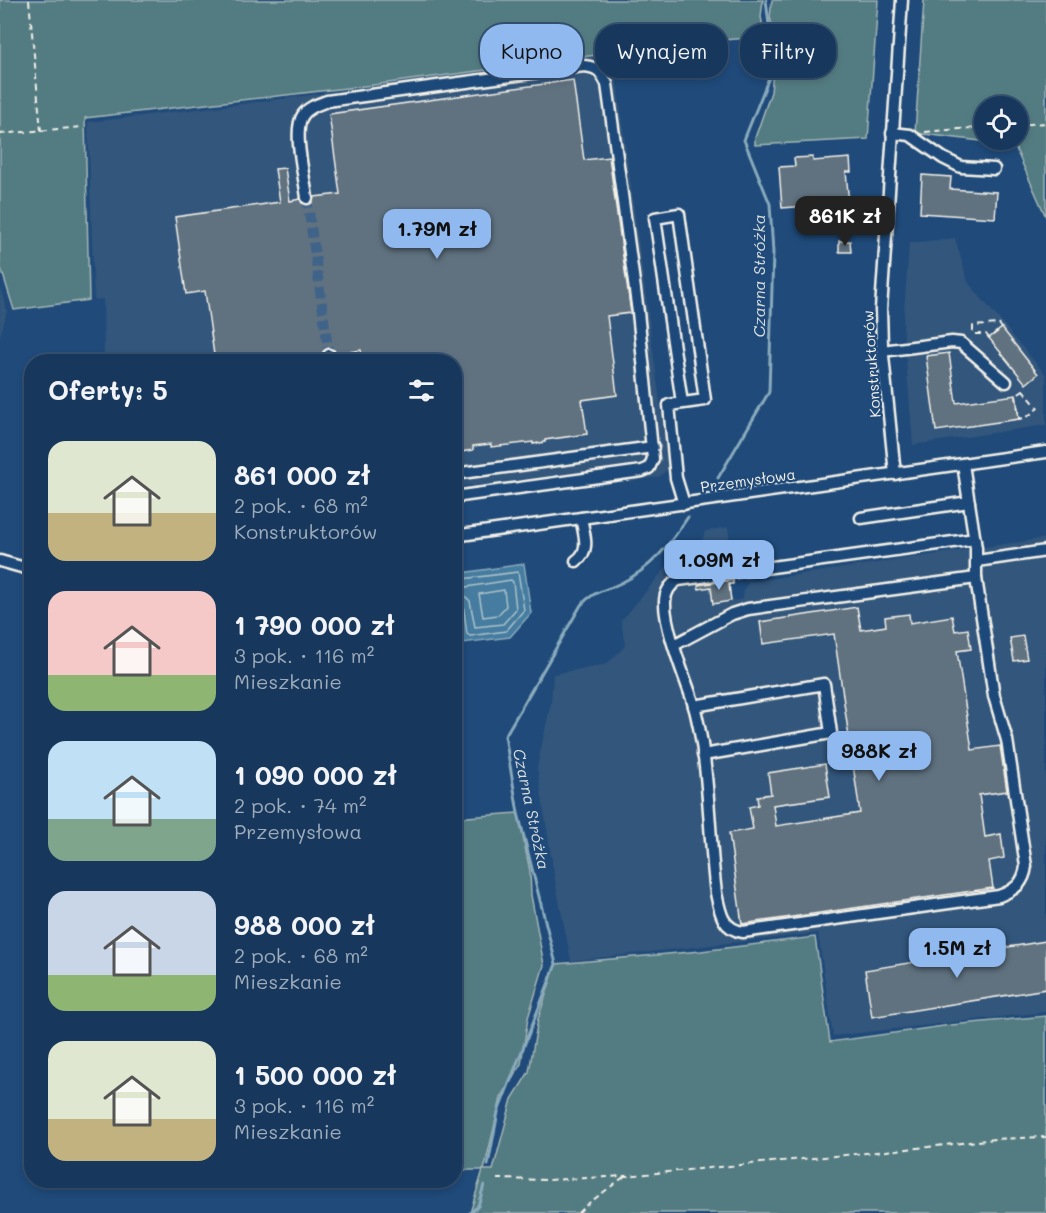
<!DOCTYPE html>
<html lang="pl">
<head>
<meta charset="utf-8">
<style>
	body { margin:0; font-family:Mali,sans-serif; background:#244365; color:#f1f3f6; height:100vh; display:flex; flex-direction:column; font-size:22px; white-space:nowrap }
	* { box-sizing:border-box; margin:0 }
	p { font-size:20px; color:#9eacbb }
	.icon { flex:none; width:33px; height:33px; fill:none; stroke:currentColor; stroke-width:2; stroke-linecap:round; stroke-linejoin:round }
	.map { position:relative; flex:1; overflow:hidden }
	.panel { position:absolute; left:24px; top:354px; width:438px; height:834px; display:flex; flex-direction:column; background:#17385c; border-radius:24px; box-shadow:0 3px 9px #0003,0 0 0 2px #365272 }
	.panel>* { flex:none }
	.top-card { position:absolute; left:480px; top:24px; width:476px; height:54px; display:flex; gap:12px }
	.buttons { position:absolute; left:974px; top:96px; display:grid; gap:12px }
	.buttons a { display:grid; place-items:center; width:54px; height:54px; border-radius:50%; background:#17385c; box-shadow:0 3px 9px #0003,0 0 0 2px #365272; font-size:30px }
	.price { position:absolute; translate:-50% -51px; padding:0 14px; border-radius:12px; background:#90b9f0; color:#111; font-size:20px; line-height:39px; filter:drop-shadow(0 2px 3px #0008) }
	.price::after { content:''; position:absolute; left:50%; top:36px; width:18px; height:14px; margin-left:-9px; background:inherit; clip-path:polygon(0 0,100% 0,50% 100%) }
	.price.current { background:#222; color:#fff }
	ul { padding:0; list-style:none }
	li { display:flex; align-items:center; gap:18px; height:150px; padding:0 24px }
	li span { display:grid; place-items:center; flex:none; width:168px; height:120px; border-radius:18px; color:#555 }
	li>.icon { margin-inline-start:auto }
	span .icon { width:72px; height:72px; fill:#fffc; stroke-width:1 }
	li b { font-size:26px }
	h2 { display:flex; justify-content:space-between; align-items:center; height:72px; padding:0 24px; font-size:26px }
	.tag { padding:0 21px; border-radius:24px; background:#17385c; box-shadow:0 3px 9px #0003,0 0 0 2px #365272; font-size:21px; line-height:54px }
	.tag.current { background:#90b9f0; color:#111 }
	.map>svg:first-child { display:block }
	.built { fill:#32567c }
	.green { fill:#537b82; stroke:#a4b6b5; stroke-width:1.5; fill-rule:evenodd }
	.water { fill:#447c9f; stroke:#8aabbc; stroke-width:1.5 }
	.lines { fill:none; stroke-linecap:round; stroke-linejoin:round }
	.shore { stroke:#aec2cb; stroke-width:1.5 }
	.stream { stroke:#8aabbc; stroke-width:3 }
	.building { fill:#607280; stroke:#f4f1e8; stroke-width:1.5 }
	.minor-tunnel { stroke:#3f638a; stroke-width:10; stroke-dasharray:10 5; stroke-linecap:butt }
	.minor-casing { stroke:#f4f1e8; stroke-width:15 }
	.path { stroke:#f4f1e8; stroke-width:2; stroke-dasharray:6 4.5; stroke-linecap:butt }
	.minor { stroke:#1f4a7a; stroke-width:10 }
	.labels { text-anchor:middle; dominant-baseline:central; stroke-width:4.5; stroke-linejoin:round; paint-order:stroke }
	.street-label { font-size:15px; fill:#f4f1e8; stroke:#1f4a7a }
	.water-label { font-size:16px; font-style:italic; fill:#dadfdd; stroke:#1f4a7a }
</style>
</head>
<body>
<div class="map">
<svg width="1046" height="1213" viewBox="0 0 1046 1213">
	<rect width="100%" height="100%" fill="#1f4a7a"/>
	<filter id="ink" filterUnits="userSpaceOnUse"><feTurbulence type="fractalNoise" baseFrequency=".0167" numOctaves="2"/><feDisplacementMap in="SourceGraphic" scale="12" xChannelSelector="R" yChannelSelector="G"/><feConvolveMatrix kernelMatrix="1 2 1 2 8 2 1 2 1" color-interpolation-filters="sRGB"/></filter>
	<g filter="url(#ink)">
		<g class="built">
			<polygon points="613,53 668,461 667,470 659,477 632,481 630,465 473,486 471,485 455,487 454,362 104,361 103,299 94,300 88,122 281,99"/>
			<polygon points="955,238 968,282 1046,375 1046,425 913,445 903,325 909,243"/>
			<polygon points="0,287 7,311 0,337"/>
			<polygon points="728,527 736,583 729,584 732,601 743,599 743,590 749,582 1046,538 1046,1012 833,1036 818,933 571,961 555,881 537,767 551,702 553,674 607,664 625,646 621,621 674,558 698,554 705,531"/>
		</g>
		<g class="green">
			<polygon points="0,0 763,0 761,17 765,37 693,42 373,85 85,118 89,300 14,310 0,265"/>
			<polygon points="772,0 878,0 868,139 755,145 755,138 771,92 776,41 770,17"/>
			<path d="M924 0H1046V217L1014 145 915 133ZM984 106H1017V140H984Z"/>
			<polygon points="518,813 530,871 531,895 544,965 528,1018 521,1064 501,1098 484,1170 493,1170 512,1099 529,1072 538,1019 556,964 701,951 815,937 830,1042 951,1025 1046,1016 1046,1213 470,1213 483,1170 455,1170 455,818"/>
		</g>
		<polygon class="water" points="524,564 531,613 510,637 462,643 455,574"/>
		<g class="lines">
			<g class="shore">
				<polyline points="454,580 518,572 524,610 506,631 470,636 467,634 463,603 460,600 454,599"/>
				<polygon points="511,580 513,582 516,609 503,624 475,627 470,601 460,591 460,588"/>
				<polygon points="504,590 506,606 498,615 483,617 479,594"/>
			</g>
			<g class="stream">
				<polyline points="718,478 769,392 773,252 770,204 744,140 774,65 766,0"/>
				<path d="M488 1165 498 1112 556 964 518 813 505 736 581 605C593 591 605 591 621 583 652 568 670 544 688 517"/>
				<polyline points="470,1213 478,1206 484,1185"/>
			</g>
		</g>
		<g class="building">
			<polygon points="573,80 584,160 609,157 631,313 607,316 617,395 582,400 587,434 545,440 545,442 533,444 533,442 491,447 491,444 473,446 473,450 454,453 454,362 363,362 361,350 336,354 334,350 329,348 324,350 322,356 311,357 312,362 215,362 205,291 186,294 175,217 280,202 275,169 285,168 290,201 300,199 302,203 307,205 312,203 314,197 340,194 329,114"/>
			<polygon points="813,157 813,161 850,158 851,172 846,172 849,203 782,208 779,167 795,166 794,158"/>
			<polygon points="922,175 951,177 950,189 997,192 995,218 920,213"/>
			<polygon points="839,241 850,241 851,252 839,252"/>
			<polygon points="1002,328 1038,374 1026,384 989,338"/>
			<polygon points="949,353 956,403 1016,395 1019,419 936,431 926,356"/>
			<polygon points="733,580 733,584 729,584 731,601 713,604 711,587 699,589 698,585"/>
			<polygon points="857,607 861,630 886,626 885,617 909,614 910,623 952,616 955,631 968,629 971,649 957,651 972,750 1000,746 1007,791 979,795 985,837 1001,834 1004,858 989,861 993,888 742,924 729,833 753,829 749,807 758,805 757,796 771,794 768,773 825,764 830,797 773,805 776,826 860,813 834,634 763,644 760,622"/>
			<polygon points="1023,636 1027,659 1014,661 1010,638"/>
			<polygon points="1046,941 1046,989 872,1017 865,970"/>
		</g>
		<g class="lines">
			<polyline class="minor-tunnel" points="307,198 329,355"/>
			<g class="minor-casing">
				<g id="minor">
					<polyline points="892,133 910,135 943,158 961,167 994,169"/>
					<path d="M307 198C305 179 292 130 303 115 308 107 319 104 327 101L584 66C598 67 601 72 607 84L638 312 653 459 649 468 642 471 461 496 454 501"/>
					<polyline points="882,351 952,342 961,343 1006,382"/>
					<polyline points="329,355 330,362"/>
					<polyline points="682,403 655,218 679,214 705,400 669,405 676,478 684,504"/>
					<path d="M963 464 976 548V578L994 696 1007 740 1026 866C1024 883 1015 890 999 896L743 932C722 929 720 912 716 893 708 832 710 757 692 699 684 675 664 626 665 602 665 592 670 585 678 580L975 539"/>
					<polyline points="454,474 653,447"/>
					<polyline points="895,474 882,346 881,309 902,0"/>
					<polyline points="861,518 969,502"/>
					<polyline points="454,536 1046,452"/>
					<polyline points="0,561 32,570"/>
					<path d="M576 561C591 551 584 534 581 518"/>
					<polyline points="977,561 1046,551"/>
					<polyline points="674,645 732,614 748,609 976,578"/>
					<polyline points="694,706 824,684 831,733 703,755"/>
				</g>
			</g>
			<g class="path">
				<polyline points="29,0 41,131"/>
				<polyline points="1017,125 1046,123"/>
				<polyline points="925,132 984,127"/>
				<polyline points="0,134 82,127"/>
				<polygon points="999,324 1002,328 989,338 986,334 973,334 973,326"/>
				<polygon points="1023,390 1038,408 1027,417 1019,419 1016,395"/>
				<polyline points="497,1179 548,1180 625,1176 928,1147 995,1139 1046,1137"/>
				<polyline points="578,1213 585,1206 625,1176"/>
			</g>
			<use href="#minor" class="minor"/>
		</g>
	</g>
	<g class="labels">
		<g class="street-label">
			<text transform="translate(871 364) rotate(-94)">Konstruktorów</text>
			<text transform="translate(748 480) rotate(-8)">Przemysłowa</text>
		</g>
		<g class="water-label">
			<text transform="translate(758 276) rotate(-90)">Czarna Stróżka</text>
			<text transform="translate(532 809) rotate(78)">Czarna Stróżka</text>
		</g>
	</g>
</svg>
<div class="buttons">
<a><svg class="icon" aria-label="locate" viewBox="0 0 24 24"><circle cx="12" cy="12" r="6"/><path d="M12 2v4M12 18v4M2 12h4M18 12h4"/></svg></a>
</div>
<b class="price current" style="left:845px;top:247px">861K zł</b>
<b class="price" style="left:437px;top:260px">1.79M zł</b>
<b class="price" style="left:719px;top:591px">1.09M zł</b>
<b class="price" style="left:879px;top:782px">988K zł</b>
<b class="price" style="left:957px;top:979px">1.5M zł</b>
<div class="top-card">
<a class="tag current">Kupno</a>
<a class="tag">Wynajem</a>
<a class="tag">Filtry</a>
</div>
<section class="panel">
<h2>Oferty: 5<svg class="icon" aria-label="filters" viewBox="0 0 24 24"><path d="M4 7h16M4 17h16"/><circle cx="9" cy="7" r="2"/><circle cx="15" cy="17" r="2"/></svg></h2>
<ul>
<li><span style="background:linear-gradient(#dfe7d0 60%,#c2b280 0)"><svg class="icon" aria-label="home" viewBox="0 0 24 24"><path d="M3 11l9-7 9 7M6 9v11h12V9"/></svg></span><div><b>861 000 zł</b><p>2 pok. · 68 m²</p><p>Konstruktorów</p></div></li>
<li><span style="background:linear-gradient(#f6c9c9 70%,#8fb573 0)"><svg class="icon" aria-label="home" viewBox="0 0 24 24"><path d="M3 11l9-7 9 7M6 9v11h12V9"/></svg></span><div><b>1 790 000 zł</b><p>3 pok. · 116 m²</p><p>Mieszkanie</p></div></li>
<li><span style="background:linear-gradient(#bfe0f5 65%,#7fa58c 0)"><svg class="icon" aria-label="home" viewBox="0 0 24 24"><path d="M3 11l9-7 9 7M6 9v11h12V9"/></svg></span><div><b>1 090 000 zł</b><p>2 pok. · 74 m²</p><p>Przemysłowa</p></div></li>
<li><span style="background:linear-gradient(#c9d6e8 70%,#8fb573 0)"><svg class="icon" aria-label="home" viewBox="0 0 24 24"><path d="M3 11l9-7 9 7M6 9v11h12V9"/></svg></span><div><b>988 000 zł</b><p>2 pok. · 68 m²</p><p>Mieszkanie</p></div></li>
<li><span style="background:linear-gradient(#dfe7d0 65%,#c2b280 0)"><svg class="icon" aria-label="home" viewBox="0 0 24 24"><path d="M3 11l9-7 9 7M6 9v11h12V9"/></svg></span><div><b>1 500 000 zł</b><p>3 pok. · 116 m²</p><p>Mieszkanie</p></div></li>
</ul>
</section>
</div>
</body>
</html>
